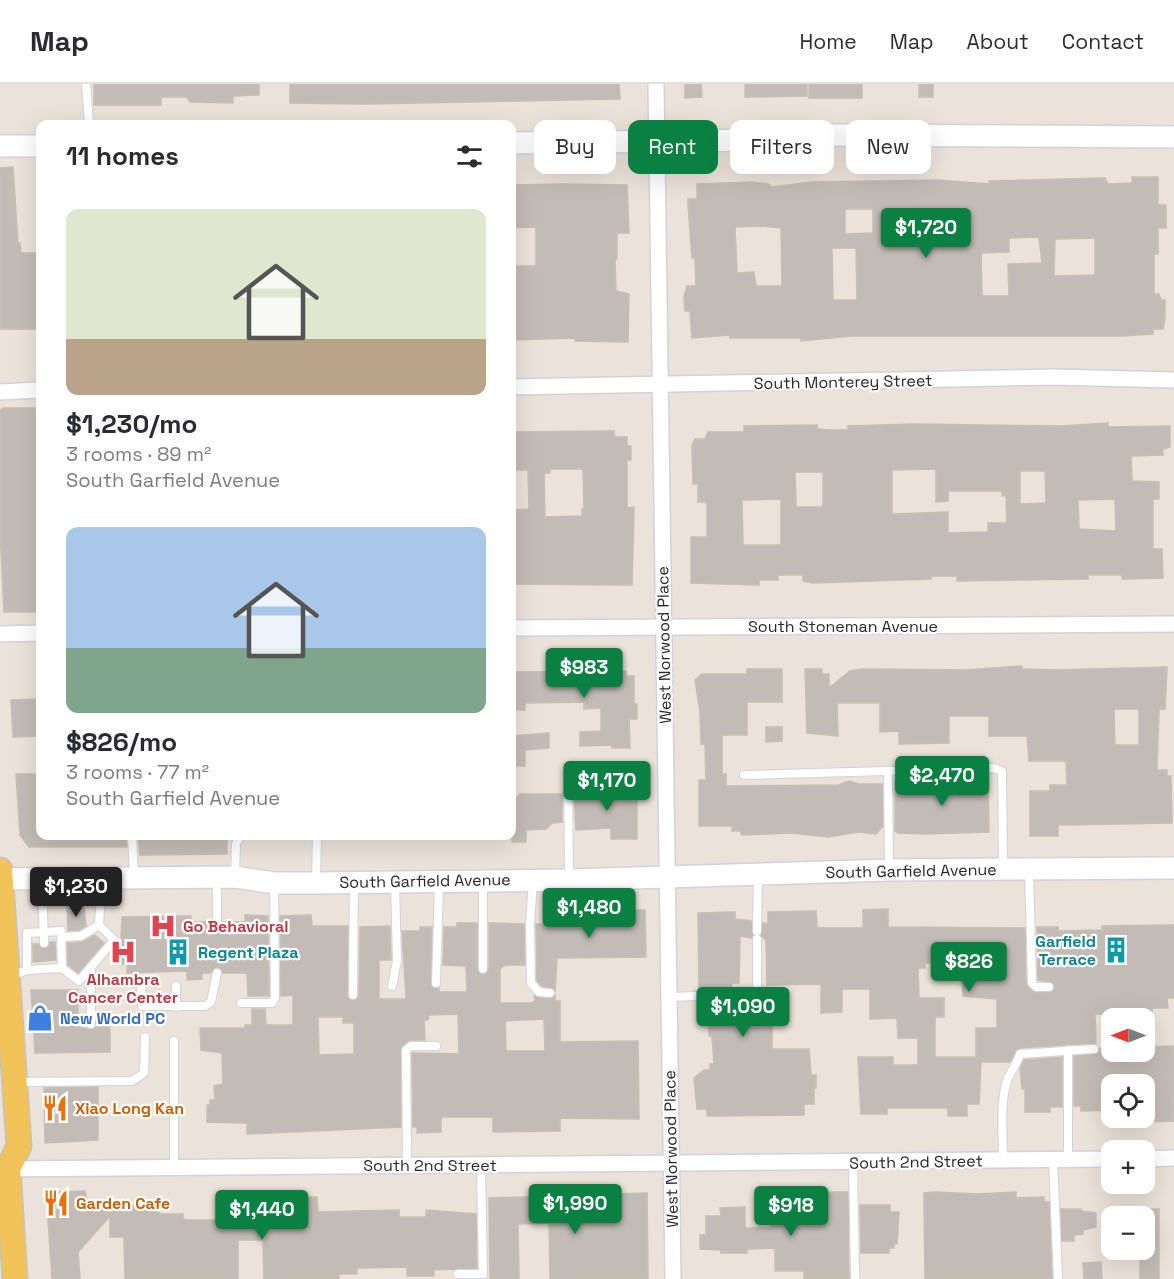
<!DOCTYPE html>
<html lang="en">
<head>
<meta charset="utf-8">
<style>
	body { margin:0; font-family:"Space Grotesk",sans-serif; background:#f2f2f3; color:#2b2b33; height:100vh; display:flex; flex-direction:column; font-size:22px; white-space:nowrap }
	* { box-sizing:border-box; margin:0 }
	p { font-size:20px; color:#7c7c81 }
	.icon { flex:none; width:33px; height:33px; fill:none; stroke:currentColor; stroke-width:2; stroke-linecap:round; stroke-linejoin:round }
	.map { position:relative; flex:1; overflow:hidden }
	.drawer { position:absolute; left:36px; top:36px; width:480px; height:720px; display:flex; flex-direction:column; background:#fff; border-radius:12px; box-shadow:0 6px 24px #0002 }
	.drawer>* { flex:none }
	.guide { position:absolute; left:534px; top:36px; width:549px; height:54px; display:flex; gap:12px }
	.needle { width:39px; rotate:270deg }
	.controls { position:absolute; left:1101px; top:924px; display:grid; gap:12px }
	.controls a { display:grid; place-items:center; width:54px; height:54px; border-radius:12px; background:#fff; box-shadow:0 6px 24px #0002; font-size:30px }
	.price { position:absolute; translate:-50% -51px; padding:0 14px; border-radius:6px; background:#0b8043; color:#fff; font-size:20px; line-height:39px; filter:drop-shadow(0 2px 3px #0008) }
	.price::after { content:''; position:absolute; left:50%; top:36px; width:18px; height:14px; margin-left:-9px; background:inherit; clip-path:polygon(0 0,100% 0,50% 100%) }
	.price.active { background:#222; color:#fff }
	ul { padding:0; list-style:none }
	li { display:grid; align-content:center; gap:12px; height:318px; padding:0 30px }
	li span { display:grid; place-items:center; height:186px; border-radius:12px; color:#555 }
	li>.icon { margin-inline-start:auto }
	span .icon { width:108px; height:108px; fill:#fffc; stroke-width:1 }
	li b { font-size:26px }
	h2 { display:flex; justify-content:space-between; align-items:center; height:72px; padding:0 30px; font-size:26px }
	.chip { padding:0 21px; border-radius:12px; background:#fff; box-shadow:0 6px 24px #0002; font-size:21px; line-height:54px }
	.chip.active { background:#0b8043; color:#fff }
	header { display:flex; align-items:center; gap:36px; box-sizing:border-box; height:84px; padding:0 30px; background:#fff; border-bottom:2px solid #e1e1e2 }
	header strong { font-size:28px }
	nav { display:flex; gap:33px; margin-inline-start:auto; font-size:21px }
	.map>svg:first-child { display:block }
	.building { fill:#c3bcb6; stroke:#c6beb3; stroke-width:1.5; fill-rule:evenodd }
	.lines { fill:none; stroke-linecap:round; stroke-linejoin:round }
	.lane-casing { stroke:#cfd3e1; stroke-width:10 }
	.street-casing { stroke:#cfd3e1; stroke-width:18 }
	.secondary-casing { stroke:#cfd3e1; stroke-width:24 }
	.primary-casing { stroke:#c3c3c3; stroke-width:27 }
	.lane { stroke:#fff; stroke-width:8 }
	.street { stroke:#fff; stroke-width:15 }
	.secondary { stroke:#fff; stroke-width:21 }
	.primary { stroke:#f1c358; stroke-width:24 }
	.labels { text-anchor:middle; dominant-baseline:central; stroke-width:4.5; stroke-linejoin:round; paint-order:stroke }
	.street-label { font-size:16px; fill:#282828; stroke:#fff }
	.health-label { font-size:16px; font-weight:bold; fill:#be3a42; stroke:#fff; text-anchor:start }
	.culture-label { font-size:16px; font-weight:bold; fill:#0d838f; stroke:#fff; text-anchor:end }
	.shop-label { font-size:16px; font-weight:bold; fill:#366cbe; stroke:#fff; text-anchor:start }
	.food-label { font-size:16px; font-weight:bold; fill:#c56008; stroke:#fff; text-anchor:start }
</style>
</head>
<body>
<header>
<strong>Map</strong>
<nav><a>Home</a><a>Map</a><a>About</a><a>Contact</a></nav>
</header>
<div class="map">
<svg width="1174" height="1195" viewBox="0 0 1174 1195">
	<rect width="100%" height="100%" fill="#ebe2d9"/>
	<g class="building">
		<polygon points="94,0 259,0 259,11 233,12 233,19 190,18 187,13 161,13 161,21 94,21"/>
		<polygon points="290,0 619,0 620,15 366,20 290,19"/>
		<polygon points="685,0 701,0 702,13 685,14"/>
		<polygon points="745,0 807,0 807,12 745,13"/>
		<rect x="809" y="0" width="53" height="14"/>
		<rect x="919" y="0" width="14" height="13"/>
		<polygon points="13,83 18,159 20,159 21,169 37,169 37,178 40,178 40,245 0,245 0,84"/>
		<path d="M1132 93H1158V121H1166V144H1158V170H1154V210H1159L1161 216H1165V233L1163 245H1153V250L1122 252H851L801 257V254H730V251L692 254 690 227H685L684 212 687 202H696L695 174H692L688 121V115H697V100L752 98 768 100 772 103 812 98 938 96 989 100V97L1105 94 1108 100 1132 99ZM845 125H873V149L845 150ZM761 142 781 144 782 202H756L754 188 737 189 735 143ZM1039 153 1042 179 1008 180 1009 212H982L981 169 1009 168V154ZM1095 154V191L1054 192 1055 155ZM832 164H856L857 216H833Z"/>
		<polygon points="563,100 627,101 629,149 617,149 617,175 615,175 616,207 629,210 628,258 575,257 575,254 512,256 512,182 536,182 536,143 512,144 512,101"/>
		<polygon points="3,324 36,324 36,328 40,328 39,528 4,528 0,446 0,326"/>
		<path d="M1108 339V343L1170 342V363L1163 365V371L1131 372 1132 397 1159 398V415H1153V465H1162L1163 494 1122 495V491H1088V495L957 497V492H931V495L813 499 803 497V491H778V496H759V501L691 499V453H707V421L706 418H698V400H693L692 361 695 355H705L708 348H744V342L817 341V345L829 346H848V342L913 340 1061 342ZM936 385V418L948 417V407H1002V412L1006 411 1007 439H988V448L948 449V428L892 430V386ZM1020 387H1045L1046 419 1020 420ZM795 388H823V423H796ZM781 415V461H743L742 416ZM1115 415 1116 447 1079 445 1078 416Z"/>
		<path d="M614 347 615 353H627V362H631V376H627V424L634 423 632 501 512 500 513 434H516L515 426 529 425 528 386H512V348ZM550 385H583L584 425H582V432L545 433 544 389H550Z"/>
		<path d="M1022 582V585L1056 586 1167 583 1165 625H1159L1157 686H1167V692H1171L1172 739 1058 741V752H1030V707H1050V701H1067L1066 677H1029L1027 652H989V632H949V659L899 660V647L880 648V619H837L838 652 807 649 805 585H822V590H829V604L850 587 862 585 966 586ZM1114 625H1139V661H1115Z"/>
		<polygon points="747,585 782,585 782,618 747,618 747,651 722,651 722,690 726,690 726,702 839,701 849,697 859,700 882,700 883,742 876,750 858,748 828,753 791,749 742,751 740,747 732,747 732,742 699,742 699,696 706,696 705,660 701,660 700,628 695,596 702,590 747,590"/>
		<polygon points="626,587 626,592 634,592 634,620 637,620 637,635 629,635 630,664 612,664 612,661 580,662 580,648 601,647 601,624 584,625 584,618 525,619 525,626 512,626 512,588"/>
		<polygon points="40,615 40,652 13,653 11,616"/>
		<polygon points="766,643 782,643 782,657 766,658"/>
		<polygon points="549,649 549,664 525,666 525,682 512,682 512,652"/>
		<polygon points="16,690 40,690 40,752 126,752 127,763 29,763 20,751"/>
		<polygon points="988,695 989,748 923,750 898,749 895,747 895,697"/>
		<polygon points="582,703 626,703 626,717 637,717 637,755 611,755 611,744 576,746 574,710 582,708"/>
		<polygon points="519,710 562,710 562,738 552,739 546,745 526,746 526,758 512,758 512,713 519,713"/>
		<polygon points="138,752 227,752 227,770 140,771"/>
		<polygon points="67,823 84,823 86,842 79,846 68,847"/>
		<path d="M888 825V843L1025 844 1026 899 1036 909 1051 908 1055 904 1051 898 1038 896 1037 843H1058V847L1102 846V842L1174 841V914H1167L1168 924H1152V934H1138V930H1095L1096 959 1020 964 1015 968 1010 978H981L979 1020H967V1032H948V1024H887V1030H861L858 973H893V981H918V954H898L897 934 870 935V905H842V928L821 929V900L767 901 766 856 761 851 763 839 768 840V828L816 827 817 844H863V826ZM955 878V885H962L963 912 997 915V944H976V973H935V933H944V914H919L918 884H925V879Z"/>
		<polygon points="645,826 646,873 557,874 555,907 542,902 537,897 536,840 566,840 566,827"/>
		<polygon points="735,828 735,835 751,837 753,851 751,854 740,852 739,899 732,899 731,906 724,910 725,915 729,918 725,937 772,937 772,965 809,965 811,991 816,991 816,1004 814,1004 814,1020 804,1020 804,1031 707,1032 707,1025 697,1025 694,994 704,986 710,986 710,980 714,980 712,952 709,952 708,921 699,921 705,912 699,906 698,829"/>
		<polygon points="245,831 268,832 269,912 248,912 247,889 223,889 220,884 216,883 211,889 202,889 202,895 187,896 187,887 127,889 127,880 120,881 122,833 191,832 191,838 211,838 218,844 223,838 245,838"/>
		<path d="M311 831 312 842H348L347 911 352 917 359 911 360 843 390 842 391 876H379V915H406L402 847H420V843H432L431 902 439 904V908H467L466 882 443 881 444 843H457V839H477V885L484 891 489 885V839L524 840 525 881H505L500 885V919H531L535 917 534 912 550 915 555 911V917H560V958L638 957 639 1035 560 1034V1047L493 1048V1033H441V1048L417 1049V1043H413L412 969 459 970 458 930 429 931 428 936H424L425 956H410L401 963V1043L247 1050V1039L207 1038V1021H210V1016H215L214 1002 223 1000 222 969 201 966 200 944H245V941H252V925H265L266 941H293V911L281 912 280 832ZM318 933H343V939H354V970L319 971ZM544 935 545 967H506L505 937Z"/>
		<polygon points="95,851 104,859 78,889 68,881 67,859 82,858"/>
		<polygon points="50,858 55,858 56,876 33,878 33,860 38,860 45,865"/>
		<polygon points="31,906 78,906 78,943 92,946 96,943 110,943 110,968 35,969"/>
		<polygon points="1173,962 1174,1037 1144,1038 1144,1000 1112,1000 1112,1026 1081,1027 1081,1022 1074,1022 1074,972 1097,970 1100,964 1112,963 1112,968 1144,968 1144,963"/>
		<polygon points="1062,973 1062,1023 1050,1023 1050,1028 1025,1028 1025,1004 1022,1005 1020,984 1024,976"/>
		<polygon points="98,1003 98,1056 45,1059 44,1004"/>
		<polygon points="85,1107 88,1122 157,1120 159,1130 183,1130 183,1135 188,1136 226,1136 226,1131 284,1131 284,1114 317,1113 318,1128 399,1126 399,1133 426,1133 426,1126 476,1130 477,1184 434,1186 434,1192 407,1192 407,1183 357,1184 357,1190 339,1190 339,1195 264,1195 263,1156 238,1156 238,1195 125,1195 124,1153 110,1153 110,1132 78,1168 80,1195 52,1195 47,1120 57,1108"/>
		<polygon points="820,1108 848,1108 849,1195 804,1195 804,1187 775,1187 775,1164 747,1165 747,1169 721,1169 721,1166 700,1165 700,1151 706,1151 706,1132 721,1132 720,1124 745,1123 745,1144 771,1144 771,1133 783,1133 783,1124 820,1124"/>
		<polygon points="936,1108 977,1110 1016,1108 1016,1114 1044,1113 1044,1118 1049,1118 1052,1195 925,1195 924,1109"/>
		<polygon points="647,1109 648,1195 550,1195 549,1139 518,1140 519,1195 490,1195 489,1114"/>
		<polygon points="860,1121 890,1121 890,1128 899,1128 897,1160 894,1160 894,1164 889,1164 889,1169 861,1169"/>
		<polygon points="1061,1125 1081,1125 1081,1127 1096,1129 1096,1143 1083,1146 1083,1150 1074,1151 1074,1157 1062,1157"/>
		<polygon points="1144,1125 1159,1125 1159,1195 1140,1195 1140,1166 1144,1166"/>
		<polygon points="1101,1178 1102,1195 1084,1195 1083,1179"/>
	</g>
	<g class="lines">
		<g class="lane-casing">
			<g id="lane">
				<polyline points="86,0 89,40"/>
				<polyline points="888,687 889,785"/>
				<polyline points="568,689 569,794"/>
				<polyline points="744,691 993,684 1002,687 1003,784"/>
				<polyline points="132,752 134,792"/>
				<polyline points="1029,787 1032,899 1036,903 1049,903"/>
				<polyline points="235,791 236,760 240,752"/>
				<polyline points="42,795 44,859"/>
				<polyline points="217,795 217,838"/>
				<polyline points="533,796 530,840 531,899 539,908 550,909"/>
				<polyline points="316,798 317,752"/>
				<polyline points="483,798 483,885"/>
				<polyline points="757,847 758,792"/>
				<polyline points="62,853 81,852 99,841"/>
				<polyline points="91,883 91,940"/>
				<polyline points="27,886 27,849 61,847 62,884"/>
				<polyline points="11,892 27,886 62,884 79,897 114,856 99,841 102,795"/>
				<polyline points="436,899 439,800"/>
				<polyline points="141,901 142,922 205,922 211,918 217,889"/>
				<polyline points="176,902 176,923"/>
				<polyline points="392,902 397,877 395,799"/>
				<polyline points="353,911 354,799"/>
				<polyline points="730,912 757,911 757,855"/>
				<polyline points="669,913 699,912"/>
				<polyline points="241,919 272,919 275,914 274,800"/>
				<polyline points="174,957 174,1083"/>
				<polyline points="1068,966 1068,1075"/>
				<polyline points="19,998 132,997 144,989 145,953"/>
				<polyline points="1053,1076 1058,1195"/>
				<path d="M1003 1077C1003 1052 1000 1023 1006 1000 1009 988 1017 982 1020 970L1094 965"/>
				<polyline points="853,1079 855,1195"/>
				<polyline points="407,1081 406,966 411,962 436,962"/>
				<polyline points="458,1190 483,1190 481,1080"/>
			</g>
		</g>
		<g class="street-casing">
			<g id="street">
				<polyline points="656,0 673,1195"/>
				<polyline points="512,303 1053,293 1174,296"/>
				<polyline points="0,308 40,306"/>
				<polyline points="512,544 1174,540"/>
				<polyline points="0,550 40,549"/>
				<polyline points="1144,1075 1174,1074"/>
				<polyline points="3,1085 1112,1075"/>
			</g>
		</g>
		<g class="secondary-casing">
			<g id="secondary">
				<polyline points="512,59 766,56 829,51 1174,53"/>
				<polyline points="0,62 40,62"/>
				<polyline points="0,795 235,793 274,799 315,799 569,796 889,786 1174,784"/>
			</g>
		</g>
		<g class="primary-casing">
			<polyline id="primary" points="0,786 19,1062 8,1085 15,1195"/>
		</g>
		<use href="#lane" class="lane"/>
		<use href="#street" class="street"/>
		<use href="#secondary" class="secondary"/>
		<use href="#primary" class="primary"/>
	</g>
	<defs>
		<g id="hospital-bare" transform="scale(2.07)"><path d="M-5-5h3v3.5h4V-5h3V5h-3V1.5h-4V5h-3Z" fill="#e0444e" stroke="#fff" stroke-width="2.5" paint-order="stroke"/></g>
		<g id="building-bare" transform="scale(2.07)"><path d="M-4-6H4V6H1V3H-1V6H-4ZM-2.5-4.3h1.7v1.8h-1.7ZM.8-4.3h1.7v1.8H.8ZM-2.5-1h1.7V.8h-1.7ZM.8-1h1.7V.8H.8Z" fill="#0f9aa8" stroke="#fff" stroke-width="2.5" paint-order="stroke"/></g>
		<g id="shop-bare" transform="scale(2.07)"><path d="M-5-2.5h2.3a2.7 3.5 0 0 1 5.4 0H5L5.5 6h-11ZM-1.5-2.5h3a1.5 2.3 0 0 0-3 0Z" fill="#3f7fe0" stroke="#fff" stroke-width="2.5" paint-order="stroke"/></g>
		<g id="restaurant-bare" transform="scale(2.07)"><path d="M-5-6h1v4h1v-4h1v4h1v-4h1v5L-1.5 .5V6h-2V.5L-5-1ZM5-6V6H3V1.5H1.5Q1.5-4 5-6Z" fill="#e8710a" stroke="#fff" stroke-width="2.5" paint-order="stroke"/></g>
	</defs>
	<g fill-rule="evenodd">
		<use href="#hospital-bare" x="163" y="842"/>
		<use href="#building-bare" x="1116" y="866"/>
		<use href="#hospital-bare" x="123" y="868"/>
		<use href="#building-bare" x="178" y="868"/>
		<use href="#shop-bare" x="40" y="934"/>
		<use href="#restaurant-bare" x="55" y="1024"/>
		<use href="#restaurant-bare" x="56" y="1119"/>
	</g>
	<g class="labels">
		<g class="street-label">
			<text transform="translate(843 298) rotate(-1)">South Monterey Street</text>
			<text x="843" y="542">South Stoneman Avenue</text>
			<text transform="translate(664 561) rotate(-91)">West Norwood Place</text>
			<text transform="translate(911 787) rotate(-1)">South Garfield Avenue</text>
			<text transform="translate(425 797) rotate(-1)">South Garfield Avenue</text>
			<text transform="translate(671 1065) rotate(-91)">West Norwood Place</text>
			<text transform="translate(916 1078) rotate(-1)">South 2nd Street</text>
			<text x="430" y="1081">South 2nd Street</text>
		</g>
		<g class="health-label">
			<text x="183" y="842">Go Behavioral</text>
			<text x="123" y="895" text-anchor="middle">Alhambra<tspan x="123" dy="18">Cancer Center</tspan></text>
		</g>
		<g class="culture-label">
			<text x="1096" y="857">Garfield<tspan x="1096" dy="18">Terrace</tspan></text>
			<text x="198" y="868" text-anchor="start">Regent Plaza</text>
		</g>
		<g class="shop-label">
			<text x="60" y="934">New World PC</text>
		</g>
		<g class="food-label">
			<text x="75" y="1024">Xiao Long Kan</text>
			<text x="76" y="1119">Garden Cafe</text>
		</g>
	</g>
</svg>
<div class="controls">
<a><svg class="needle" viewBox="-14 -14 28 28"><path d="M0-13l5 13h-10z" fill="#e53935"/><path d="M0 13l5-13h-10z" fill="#7c7c81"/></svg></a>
<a><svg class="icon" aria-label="locate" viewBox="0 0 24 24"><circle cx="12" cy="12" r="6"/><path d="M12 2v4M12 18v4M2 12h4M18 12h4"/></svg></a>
<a>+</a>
<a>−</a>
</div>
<b class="price" style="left:926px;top:175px">$1,720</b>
<b class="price" style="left:584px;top:615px">$983</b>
<b class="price" style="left:942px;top:723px">$2,470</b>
<b class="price" style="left:607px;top:728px">$1,170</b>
<b class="price active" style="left:76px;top:834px">$1,230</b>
<b class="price" style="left:589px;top:855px">$1,480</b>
<b class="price" style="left:969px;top:909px">$826</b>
<b class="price" style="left:743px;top:954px">$1,090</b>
<b class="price" style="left:575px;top:1151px">$1,990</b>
<b class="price" style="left:791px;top:1153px">$918</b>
<b class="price" style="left:262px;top:1157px">$1,440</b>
<div class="guide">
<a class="chip">Buy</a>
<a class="chip active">Rent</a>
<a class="chip">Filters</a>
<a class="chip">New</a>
</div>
<section class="drawer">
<h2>11 homes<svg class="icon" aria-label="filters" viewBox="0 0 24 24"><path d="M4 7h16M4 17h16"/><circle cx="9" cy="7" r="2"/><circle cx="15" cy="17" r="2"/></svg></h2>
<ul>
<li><span style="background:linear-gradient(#dfe7d0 70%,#b9a48a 0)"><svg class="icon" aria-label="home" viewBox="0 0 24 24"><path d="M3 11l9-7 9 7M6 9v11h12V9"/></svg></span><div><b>$1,230/mo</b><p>3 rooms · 89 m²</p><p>South Garfield Avenue</p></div></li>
<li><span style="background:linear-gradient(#a9c7e8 65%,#7fa58c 0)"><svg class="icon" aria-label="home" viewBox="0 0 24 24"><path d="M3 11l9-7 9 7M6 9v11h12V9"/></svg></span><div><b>$826/mo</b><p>3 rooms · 77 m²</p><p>South Garfield Avenue</p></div></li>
</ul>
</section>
</div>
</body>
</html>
